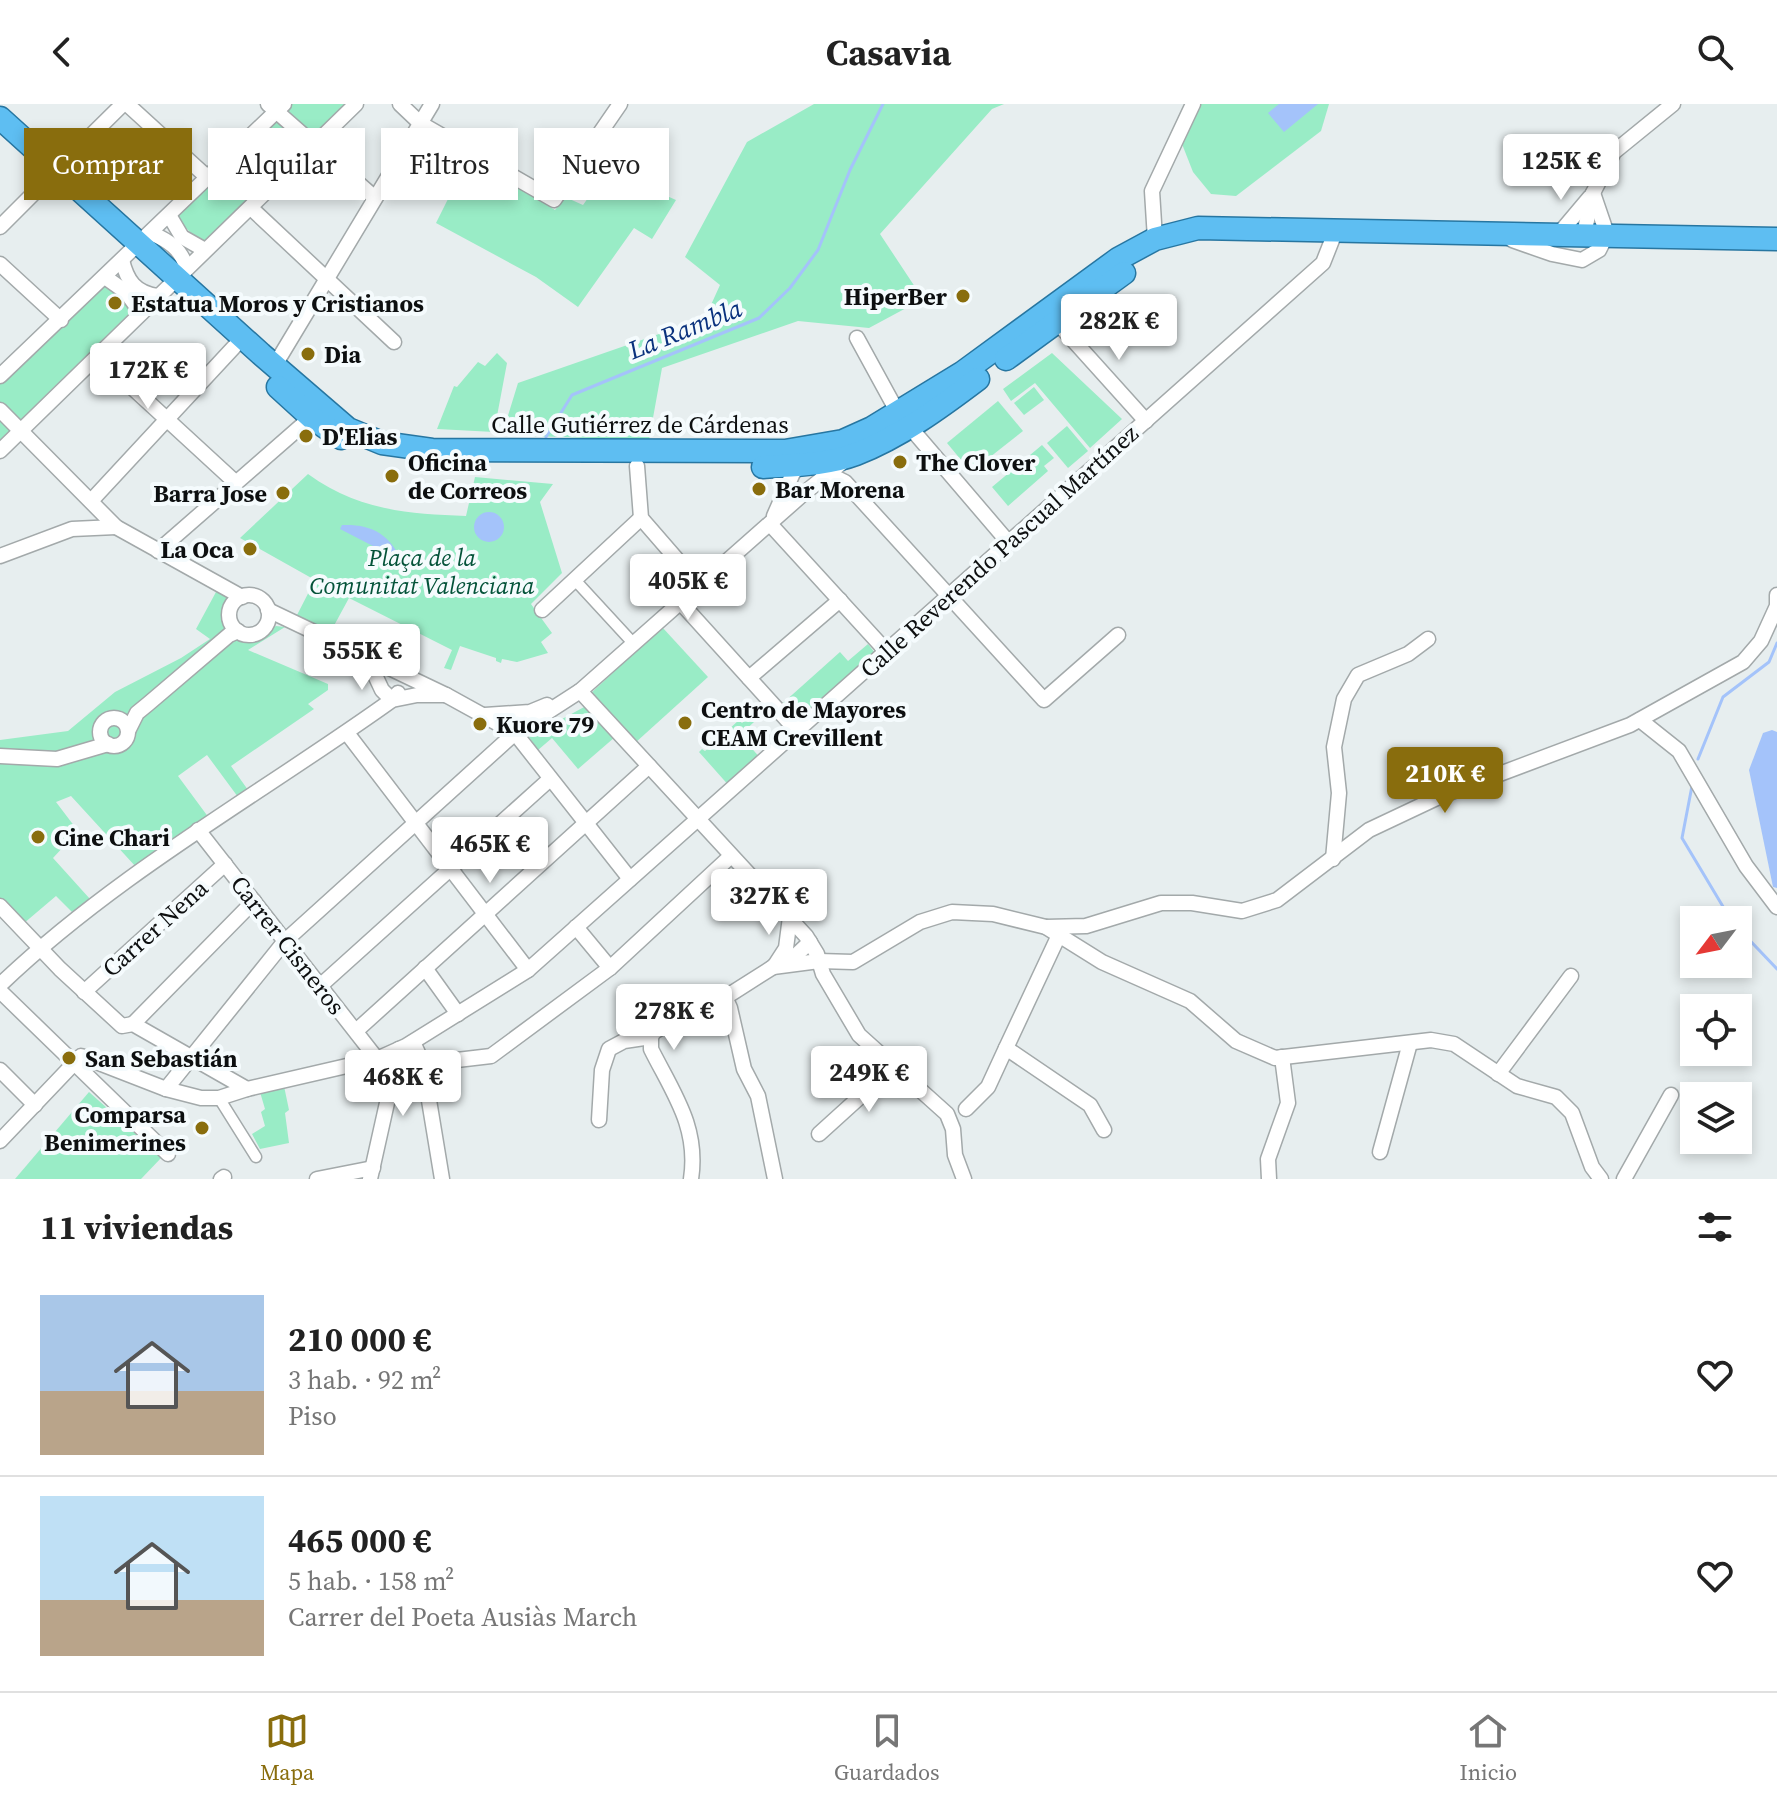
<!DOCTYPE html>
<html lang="es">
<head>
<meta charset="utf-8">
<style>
	body { margin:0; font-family:"Source Serif 4",serif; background:#f6f6f6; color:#222; height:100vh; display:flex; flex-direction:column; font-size:30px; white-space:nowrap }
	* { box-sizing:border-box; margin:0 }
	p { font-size:26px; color:#767676 }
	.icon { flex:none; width:44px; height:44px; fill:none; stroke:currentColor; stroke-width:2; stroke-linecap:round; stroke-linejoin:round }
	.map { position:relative; height:1075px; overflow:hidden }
	.drawer { display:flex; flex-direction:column; background:#fff; flex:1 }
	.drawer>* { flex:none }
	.guide { position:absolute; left:24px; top:24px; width:800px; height:72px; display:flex; gap:16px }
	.needle { width:52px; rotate:238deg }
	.buttons { position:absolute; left:1680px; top:802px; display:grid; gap:16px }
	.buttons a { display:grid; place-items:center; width:72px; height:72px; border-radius:0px; background:#fff; box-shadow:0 4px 12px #0003; font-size:40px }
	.price { position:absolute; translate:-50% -68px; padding:0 18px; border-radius:8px; background:#fff; color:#222; font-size:26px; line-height:52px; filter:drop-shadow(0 2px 4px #0008) }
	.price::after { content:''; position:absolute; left:50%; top:48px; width:24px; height:18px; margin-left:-12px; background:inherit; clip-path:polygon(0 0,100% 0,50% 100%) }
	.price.current { background:#896d0d; color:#fff }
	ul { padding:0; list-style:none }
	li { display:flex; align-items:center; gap:24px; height:200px; padding:0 40px }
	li+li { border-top:2px solid #e0e0e0 }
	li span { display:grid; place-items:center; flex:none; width:224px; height:160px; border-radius:0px; color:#555 }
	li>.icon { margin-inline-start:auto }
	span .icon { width:96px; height:96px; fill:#fffc; stroke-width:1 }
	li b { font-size:34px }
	h2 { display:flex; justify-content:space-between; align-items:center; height:96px; padding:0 40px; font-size:34px }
	.chip { padding:0 28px; border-radius:0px; background:#fff; box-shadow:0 4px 12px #0003; font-size:28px; line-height:72px }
	.chip.current { background:#896d0d; color:#fff }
	header { display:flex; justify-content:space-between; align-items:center; height:104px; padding:0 40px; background:#fff; font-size:36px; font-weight:700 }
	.tab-bar { display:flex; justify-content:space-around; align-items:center; height:112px; border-top:2px solid #e0e0e0; background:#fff; font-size:22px; color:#767676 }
	.tab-bar a { display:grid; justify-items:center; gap:4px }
	.tab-bar .current { color:#896d0d }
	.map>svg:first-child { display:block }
	.green { fill:#99ecc6 }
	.water { fill:#a4c3fa }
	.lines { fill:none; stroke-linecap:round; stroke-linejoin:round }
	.stream { stroke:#a4c3fa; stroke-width:3 }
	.pedestrian-casing { stroke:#a3a9aa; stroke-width:13 }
	.minor-casing { stroke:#a3a9aa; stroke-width:17 }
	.trunk-casing { stroke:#2776a1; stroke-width:25 }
	.pedestrian { stroke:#fff; stroke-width:10 }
	.minor { stroke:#fff; stroke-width:14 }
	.trunk { stroke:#5ebef2; stroke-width:22 }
	.poi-dot { fill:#896d0d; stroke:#f5fbfd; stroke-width:3 }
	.labels { text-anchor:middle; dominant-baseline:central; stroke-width:8; stroke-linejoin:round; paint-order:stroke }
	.poi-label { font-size:24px; font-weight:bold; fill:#0d0f10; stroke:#f5fbfd; text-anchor:start }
	.street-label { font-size:24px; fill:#0d0f10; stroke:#f5fbfd }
	.park-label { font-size:24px; font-style:italic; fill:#045339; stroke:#f5fbfd }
	.water-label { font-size:26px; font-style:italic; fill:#09317d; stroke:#f5fbfd }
</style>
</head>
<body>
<header><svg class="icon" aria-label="back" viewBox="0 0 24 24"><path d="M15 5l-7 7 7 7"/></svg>Casavia<svg class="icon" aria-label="search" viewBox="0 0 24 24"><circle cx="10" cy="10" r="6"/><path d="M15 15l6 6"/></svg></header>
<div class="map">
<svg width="1777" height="1075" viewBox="0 0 1777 1075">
	<rect width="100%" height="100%" fill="#e7eeef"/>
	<g class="green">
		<polygon points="292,0 345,0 202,140 175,113"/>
		<polygon points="814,0 1004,0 992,5 880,130 923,195 869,224 798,217 662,264 649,336 502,331 518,279 705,214 720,181 685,153 747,38"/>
		<polygon points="1200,0 1329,0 1321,27 1236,92 1211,90 1193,68 1182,40"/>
		<polygon points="435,29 555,106 565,93 583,101 601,76 587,67 590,58 676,96 652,135 634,124 578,203 536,173 436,119 448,95 403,66 421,38"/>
		<polygon points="107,176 134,205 0,336 0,279"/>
		<polygon points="497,249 507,259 494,328 437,325 454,282 457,283 478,258 485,262"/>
		<polygon points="1052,249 1122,315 1090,344 1035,279 1011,297 1003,285"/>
		<polygon points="1034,283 1044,296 1024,311 1014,299"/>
		<polygon points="998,297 1023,327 971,368 947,339"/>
		<polygon points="1067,322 1088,347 1068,364 1047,339"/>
		<polygon points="1042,341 1054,354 1044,362 1048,367 1008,402 992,383"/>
		<path d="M308 370C357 406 408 410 466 412L475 373 553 380 540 398 562 469 531 500 552 529 541 538 548 549 517 558 502 555 501 559 496 557V554L460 542 451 566 444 564 452 546 349 494 330 529 297 511 315 476 240 434Z"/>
		<path d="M216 488 235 492C216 510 227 535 253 536L276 522 285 523 248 546 328 580V586L308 600 314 605 231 662 248 686 238 693 207 651 178 672 209 714 136 763 71 692 56 698 78 727 53 754 90 795 72 808 56 792 23 820 0 797V636L68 627 115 588 181 554 210 535 196 525Z"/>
		<polygon points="662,523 708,573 635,639 590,590"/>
		<polygon points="868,540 875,549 799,617 783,599 840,548 848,557"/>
		<polygon points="761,601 766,607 740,631 762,656 731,684 699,648 702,645 705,647 739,616 742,619"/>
		<polygon points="586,602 615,633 578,665 552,634 538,646 529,633"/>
		<polygon points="284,982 289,1006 285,1009 289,1039 260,1045 252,1030 265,1022 261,1008 265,1005 260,988"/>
		<polygon points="89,988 162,1053 141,1075 15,1075"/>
	</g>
	<g class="water">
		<polygon points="1279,0 1318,0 1284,28 1268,9"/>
		<circle cx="489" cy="423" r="15"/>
		<path d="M342 421C372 420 389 430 402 457L340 425Z"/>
		<polygon points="1772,626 1777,628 1777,784 1773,783 1749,666 1763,629"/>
	</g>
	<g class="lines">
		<g class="stream">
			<polyline points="546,333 572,291 759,214 790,184 818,146 850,66 883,0"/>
			<polyline points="1698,655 1723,593 1769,558 1777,539"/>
			<polyline points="1692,682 1682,734 1731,816"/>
			<polyline points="1738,824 1777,865"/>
		</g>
		<g class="pedestrian-casing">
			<g id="pedestrian">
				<polyline points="574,475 633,539"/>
				<polyline points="219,994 256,1053"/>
			</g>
		</g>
		<g class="minor-casing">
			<g id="minor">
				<polyline points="127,0 208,74"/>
				<polyline points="268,0 375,94"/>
				<polyline points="400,0 420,19 554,96 620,0"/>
				<polyline points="57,65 123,0"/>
				<polyline points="251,104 394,238"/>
				<polyline points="169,111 182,133 205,146"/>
				<polyline points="0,123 48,75"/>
				<path d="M151 129C169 137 180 144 187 164"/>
				<polyline points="1584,130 1593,89 1614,48 1673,0"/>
				<polyline points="1558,131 1590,93"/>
				<polyline points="1155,135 1152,87 1193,0"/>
				<polyline points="1512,136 1552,150 1582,156 1599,146 1607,130 1593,89"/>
				<path d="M122 156C127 177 135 188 157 192"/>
				<polyline points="0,160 61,216"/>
				<polyline points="105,173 126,188 141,209"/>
				<polyline points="1064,226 1146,317"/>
				<polyline points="857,234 898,309"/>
				<polyline points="98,252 235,378"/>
				<polyline points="275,261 432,0"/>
				<polyline points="0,272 284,0"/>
				<polyline points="0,306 116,423 242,493"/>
				<polyline points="909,322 1009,439"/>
				<polyline points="0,347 356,0"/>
				<polyline points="637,362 641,414 700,482"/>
				<polyline points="823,373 835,373 845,378 1044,596 1118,531"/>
				<polyline points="91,397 234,243"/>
				<polyline points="774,412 793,369 804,358"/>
				<polyline points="770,420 887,548"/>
				<polyline points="158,447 315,310"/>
				<polyline points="0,452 72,425 116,423"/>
				<circle cx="249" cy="511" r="20"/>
				<polyline points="681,499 797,627"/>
				<polyline points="268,506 446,591 515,629 630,775"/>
				<polyline points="542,506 641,414"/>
				<polyline points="367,554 382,586 392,596 398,589"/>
				<polyline points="749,574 840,496"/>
				<polyline points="580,587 806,832 817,850 823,870 859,931 947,1010 953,1025 955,1051 964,1075"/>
				<polyline points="485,611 530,608 547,601"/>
				<circle cx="114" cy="628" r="14"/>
				<polyline points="1640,616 1679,647 1746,762 1777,803"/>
				<polyline points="128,627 137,609 148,600 229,531 238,527"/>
				<polyline points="347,629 528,866"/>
				<polyline points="0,652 57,655 108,640"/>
				<polyline points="198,726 377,955"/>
				<polyline points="1333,755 1339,689 1334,643 1344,595 1358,571 1408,550 1428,535"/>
				<polyline points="0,802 60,865 122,922 133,920 247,985"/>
				<polyline points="576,823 610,864"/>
				<polyline points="1046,823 1086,822 1161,799 1192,799 1242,807 1277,796 1369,726 1441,692 1630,621 1743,558 1761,537 1777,502 1777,491"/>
				<polyline points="1059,831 1006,944 1090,1001 1104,1026"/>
				<polyline points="775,861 786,844 790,813"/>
				<polyline points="773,863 819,857 853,858 920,818 952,808 993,810 1046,823 1102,858 1190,897 1236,937 1275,954 1431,936 1454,940 1517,982 1556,993 1572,1009 1592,1063 1601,1075"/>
				<polyline points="425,864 458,910"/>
				<path d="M0 881C117 769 261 690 392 596L417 591H446"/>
				<polyline points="320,882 550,675"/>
				<polyline points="0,887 168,1050"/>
				<polyline points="84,888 225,760"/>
				<polyline points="725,893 730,904 744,965 758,992 775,1075"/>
				<polyline points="133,920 254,797"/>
				<polyline points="356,927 649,662"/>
				<polyline points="413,938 423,960 442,1075"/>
				<polyline points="423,960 491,952 610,864 731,752"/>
				<polyline points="0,966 35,1001"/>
				<polyline points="1498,970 1571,872"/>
				<polyline points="166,985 285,837 515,629 580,587 803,390 844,357"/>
				<polyline points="966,1005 988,983 1006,944"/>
				<polyline points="599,1016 602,966 609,945 624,937 651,933"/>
				<polyline points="819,1030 894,962"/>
				<polyline points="0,1037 81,952 166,985 201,994 219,994 247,985 377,955 406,942 528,866 1323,159 1336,126"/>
				<polyline points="1380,1048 1410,939"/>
				<polyline points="221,1075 224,1073"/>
				<polyline points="317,1075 373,1064"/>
				<polyline points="370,1075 399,945"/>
				<path d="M691 1075C699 1023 673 989 651 945V933L654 928 676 914 718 898 773 863 792 855 810 838"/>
				<polyline points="1269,1075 1268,1055 1288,999 1282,953"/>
				<polyline points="1624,1075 1671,991"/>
			</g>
		</g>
		<g class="trunk-casing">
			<g id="trunk">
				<polyline points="0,14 261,250 348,325 382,339 432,346 785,347 843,337 872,324 962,269 1118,155 1155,135 1198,124 1777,135"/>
				<polyline points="1006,255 1124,169"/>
				<polyline points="278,283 312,314 341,334"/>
				<path d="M763 363C793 361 827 361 856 350 900 333 941 303 978 275"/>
			</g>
		</g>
		<use href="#pedestrian" class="pedestrian"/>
		<use href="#minor" class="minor"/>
		<use href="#trunk" class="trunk"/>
	</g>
	<g class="poi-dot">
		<circle cx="963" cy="192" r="8"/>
		<circle cx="115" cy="199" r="8"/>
		<circle cx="308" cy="250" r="8"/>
		<circle cx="306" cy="332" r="8"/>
		<circle cx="900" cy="358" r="8"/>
		<circle cx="392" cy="372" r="8"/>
		<circle cx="759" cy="385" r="8"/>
		<circle cx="283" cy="389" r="8"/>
		<circle cx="250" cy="445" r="8"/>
		<circle cx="685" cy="619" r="8"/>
		<circle cx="480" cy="620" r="8"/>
		<circle cx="38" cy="733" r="8"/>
		<circle cx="69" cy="954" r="8"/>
		<circle cx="202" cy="1024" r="8"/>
	</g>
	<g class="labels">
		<g class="poi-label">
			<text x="947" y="192" text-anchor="end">HiperBer</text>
			<text x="131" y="199">Estatua Moros y Cristianos</text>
			<text x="324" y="250">Dia</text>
			<text x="322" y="332">D'Elias</text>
			<text x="408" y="358">Oficina<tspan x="408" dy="28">de Correos</tspan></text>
			<text x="916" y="358">The Clover</text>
			<text x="775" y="385">Bar Morena</text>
			<text x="267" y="389" text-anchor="end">Barra Jose</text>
			<text x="234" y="445" text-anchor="end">La Oca</text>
			<text x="701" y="605">Centro de Mayores<tspan x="701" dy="28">CEAM Crevillent</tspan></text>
			<text x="496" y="620">Kuore 79</text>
			<text x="54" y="733">Cine Chari</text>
			<text x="85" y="954">San Sebastián</text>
			<text x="186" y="1010" text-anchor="end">Comparsa<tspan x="186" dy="28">Benimerines</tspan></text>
		</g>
		<g class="street-label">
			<text x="640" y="320">Calle Gutiérrez de Cárdenas</text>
			<text transform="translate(999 447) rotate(-42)">Calle Reverendo Pascual Martínez</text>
			<text transform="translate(155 824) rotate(-42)">Carrer Nena</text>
			<text transform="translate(288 841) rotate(52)">Carrer Cisneros</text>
		</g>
		<g class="park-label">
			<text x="422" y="453">Plaça de la<tspan x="422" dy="28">Comunitat Valenciana</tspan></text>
		</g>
		<g class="water-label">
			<text transform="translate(685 225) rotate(-22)">La Rambla</text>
		</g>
	</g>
</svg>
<div class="buttons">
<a><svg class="needle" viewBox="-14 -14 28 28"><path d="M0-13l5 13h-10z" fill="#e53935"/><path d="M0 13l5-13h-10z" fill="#767676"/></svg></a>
<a><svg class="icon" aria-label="locate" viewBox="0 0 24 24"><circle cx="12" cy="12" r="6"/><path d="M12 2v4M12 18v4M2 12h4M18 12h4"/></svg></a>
<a><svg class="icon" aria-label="layers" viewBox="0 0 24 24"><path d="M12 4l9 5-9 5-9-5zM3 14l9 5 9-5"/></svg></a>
</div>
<b class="price" style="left:1561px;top:98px">125K €</b>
<b class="price" style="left:1119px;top:258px">282K €</b>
<b class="price" style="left:148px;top:307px">172K €</b>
<b class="price" style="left:688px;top:518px">405K €</b>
<b class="price" style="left:362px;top:588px">555K €</b>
<b class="price current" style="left:1445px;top:711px">210K €</b>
<b class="price" style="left:490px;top:781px">465K €</b>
<b class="price" style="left:769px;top:833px">327K €</b>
<b class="price" style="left:674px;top:948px">278K €</b>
<b class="price" style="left:869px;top:1010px">249K €</b>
<b class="price" style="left:403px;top:1014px">468K €</b>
<div class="guide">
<a class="chip current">Comprar</a>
<a class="chip">Alquilar</a>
<a class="chip">Filtros</a>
<a class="chip">Nuevo</a>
</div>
</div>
<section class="drawer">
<h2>11 viviendas<svg class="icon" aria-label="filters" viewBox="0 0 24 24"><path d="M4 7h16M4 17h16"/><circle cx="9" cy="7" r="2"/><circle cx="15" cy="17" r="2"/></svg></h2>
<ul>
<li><span style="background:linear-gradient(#a9c7e8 60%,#b9a48a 0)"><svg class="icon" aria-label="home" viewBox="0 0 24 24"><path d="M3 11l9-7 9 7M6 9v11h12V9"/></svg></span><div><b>210 000 €</b><p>3 hab. · 92 m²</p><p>Piso</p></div><svg class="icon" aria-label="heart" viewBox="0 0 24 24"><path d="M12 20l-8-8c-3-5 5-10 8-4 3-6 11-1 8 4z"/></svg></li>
<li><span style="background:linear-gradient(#bfe0f5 65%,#b9a48a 0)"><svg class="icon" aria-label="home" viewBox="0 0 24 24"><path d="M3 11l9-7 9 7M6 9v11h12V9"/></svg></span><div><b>465 000 €</b><p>5 hab. · 158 m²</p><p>Carrer del Poeta Ausiàs March</p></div><svg class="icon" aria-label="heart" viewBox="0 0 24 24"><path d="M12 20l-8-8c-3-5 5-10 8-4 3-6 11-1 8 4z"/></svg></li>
</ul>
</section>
<nav class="tab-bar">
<a class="current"><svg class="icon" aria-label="map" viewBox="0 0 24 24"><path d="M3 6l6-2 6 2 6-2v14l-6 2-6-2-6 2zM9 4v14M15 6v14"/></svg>Mapa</a>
<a><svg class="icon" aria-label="saved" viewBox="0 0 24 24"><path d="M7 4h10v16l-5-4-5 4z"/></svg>Guardados</a>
<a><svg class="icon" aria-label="home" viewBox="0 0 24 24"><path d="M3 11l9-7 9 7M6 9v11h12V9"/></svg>Inicio</a>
</nav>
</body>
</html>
